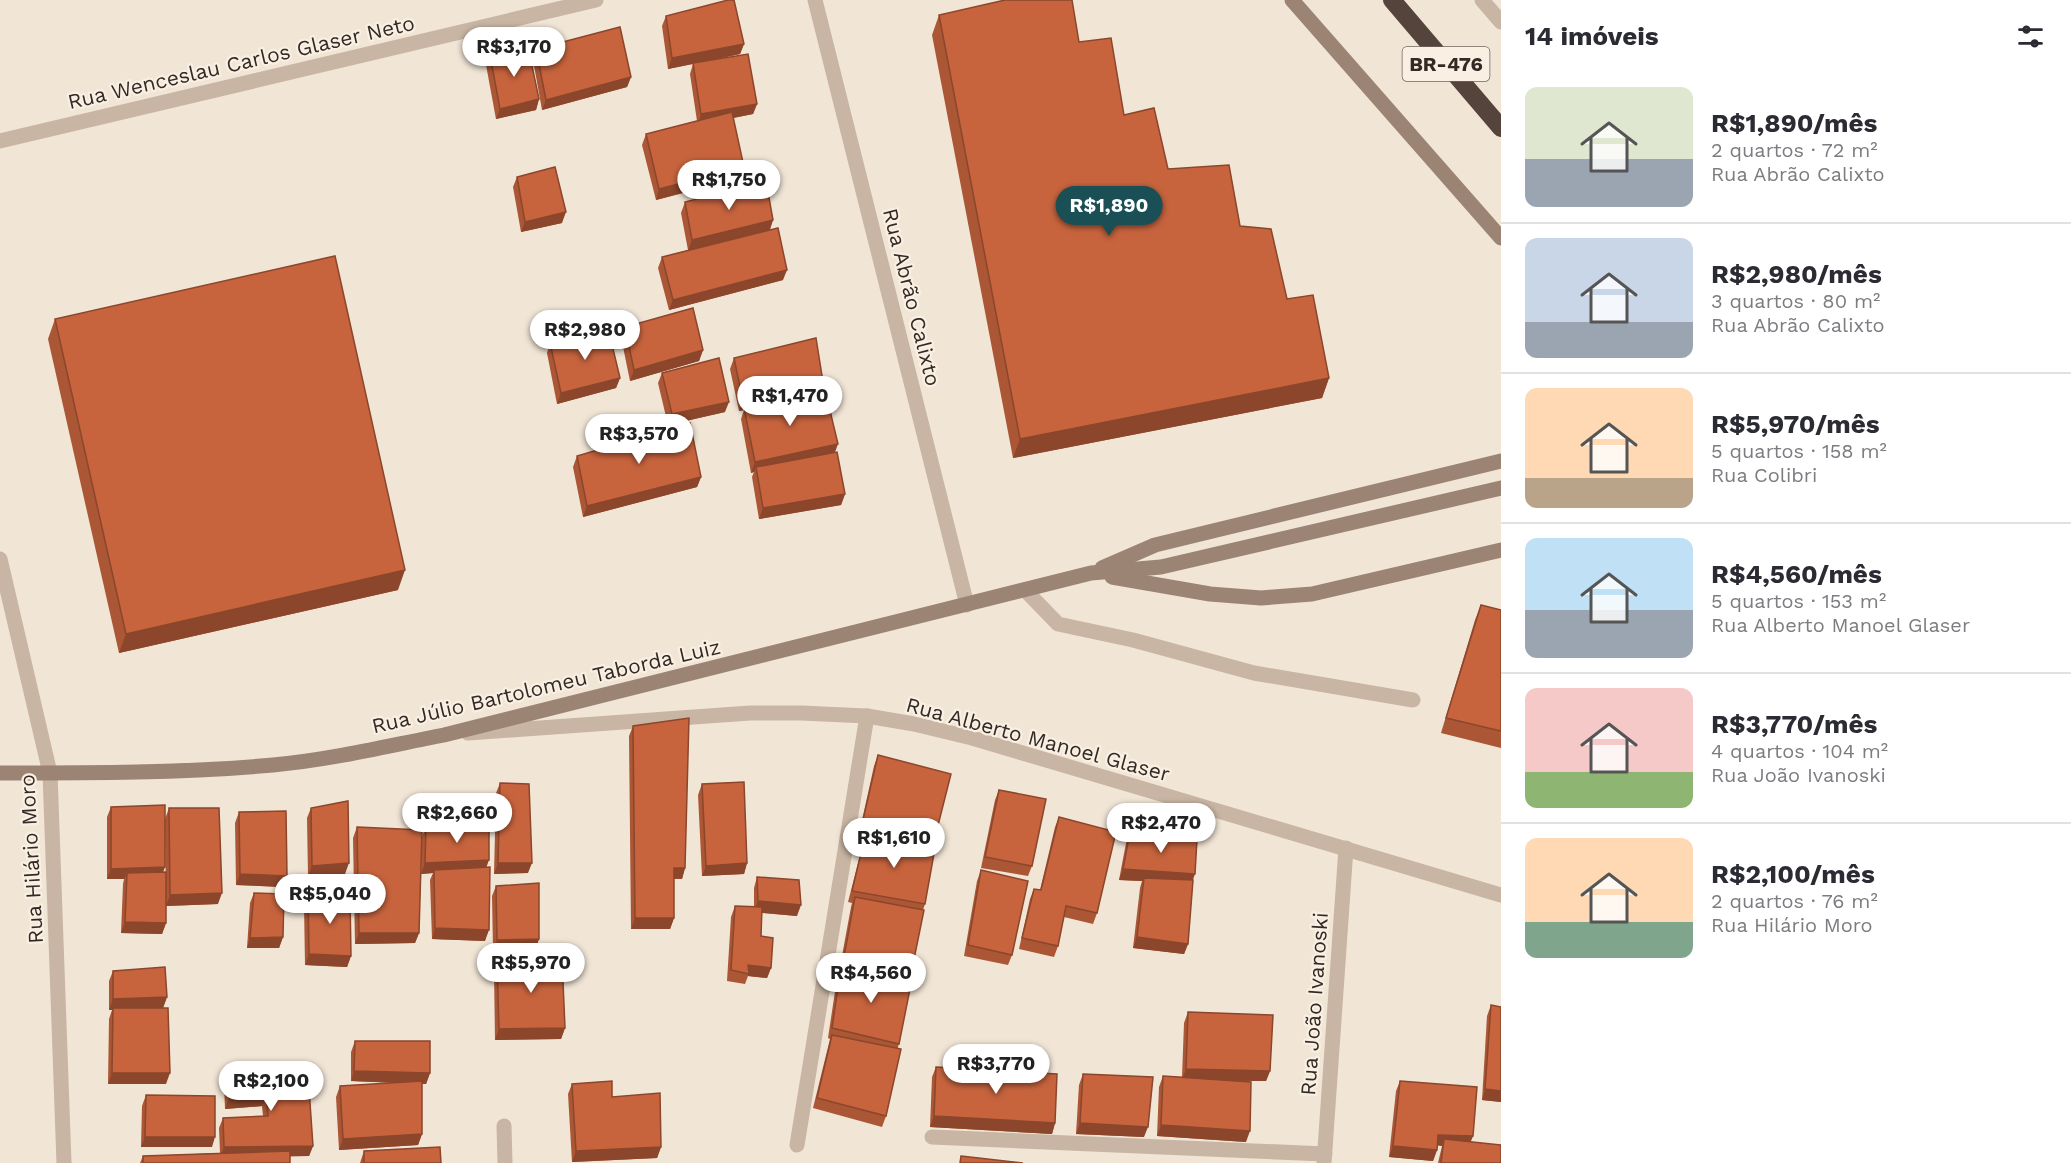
<!DOCTYPE html>
<html lang="pt">
<head>
<meta charset="utf-8">
<style>
	body { margin:0; font-family:"Work Sans",sans-serif; background:#f2f2f3; color:#2b2b33; height:100vh; display:flex; flex-direction:column; font-size:22px; white-space:nowrap }
	* { box-sizing:border-box; margin:0 }
	p { font-size:20px; color:#7c7c81 }
	.icon { flex:none; width:33px; height:33px; fill:none; stroke:currentColor; stroke-width:2; stroke-linecap:round; stroke-linejoin:round }
	.map { position:relative; flex:1; overflow:hidden }
	.details { display:flex; flex-direction:column; background:#fff; width:570px }
	.details>* { flex:none }
	.price { position:absolute; translate:-50% -51px; padding:0 14px; border-radius:21px; background:#fff; color:#222; font-size:20px; line-height:39px; filter:drop-shadow(0 2px 3px #0008) }
	.price::after { content:''; position:absolute; left:50%; top:36px; width:18px; height:14px; margin-left:-9px; background:inherit; clip-path:polygon(0 0,100% 0,50% 100%) }
	.price.on { background:#1a4f55; color:#fff }
	ul { padding:0; list-style:none }
	li { display:flex; align-items:center; gap:18px; height:150px; padding:0 24px }
	li+li { border-top:2px solid #e1e1e2 }
	li span { display:grid; place-items:center; flex:none; width:168px; height:120px; border-radius:12px; color:#555 }
	li>.icon { margin-inline-start:auto }
	span .icon { width:72px; height:72px; fill:#fffc; stroke-width:1 }
	li b { font-size:26px }
	h2 { display:flex; justify-content:space-between; align-items:center; height:72px; padding:0 24px; font-size:26px }
	main { display:flex; flex:1; min-height:0 }
	.map>svg:first-child { display:block }
	.lines { fill:none; stroke-linecap:round; stroke-linejoin:round }
	.lane { stroke:#c8b5a3; stroke-width:15 }
	.street { stroke:#c8b5a3; stroke-width:15 }
	.secondary { stroke:#9c8474; stroke-width:15 }
	.highway { stroke:#54443c; stroke-width:18 }
	.wall { fill:#ab5635 }
	.shaded-wall { fill:#8b462b }
	.building { fill:#c7643e; stroke:#8b462b; stroke-width:1.5 }
	.labels { text-anchor:middle; dominant-baseline:central; stroke-width:4.5; stroke-linejoin:round; paint-order:stroke }
	.shield { fill:#f9efe2; stroke:#6e655e; stroke-width:1.5 }
	.shield-label { font-size:20px; font-weight:bold; fill:#332a25 }
	.street-label { font-size:21px; fill:#332a25; stroke:#f9efe2 }
</style>
</head>
<body>
<main>
<div class="map">
<svg width="1501" height="1163" viewBox="0 0 1501 1163">
	<rect width="100%" height="100%" fill="#f1e5d6"/>
	<g class="lines">
		<g class="lane">
			<polyline points="1482,0 1501,22"/>
			<polyline points="1025,590 1058,624 1133,640 1254,673 1413,700"/>
			<polyline points="932,1137 1325,1154"/>
			<polyline points="797,1145 867,716"/>
		</g>
		<g class="street">
			<polyline points="815,0 967,605"/>
			<polyline points="0,141 596,0"/>
			<polyline points="0,559 50,773 64,1163"/>
			<polyline points="468,733 750,713 801,713 867,716 914,724 972,738 1501,895"/>
			<polyline points="504,1126 505,1163"/>
			<polyline points="1324,1163 1346,848"/>
		</g>
		<g class="secondary">
			<polyline points="1292,0 1501,238"/>
			<polyline points="1102,568 1155,545 1501,461"/>
			<polyline points="1112,577 1210,594 1261,598 1312,594 1501,550"/>
			<path d="M0 773C91 773 183 773 273 765 330 760 387 746 444 735L1091 573 1161 567 1501 488"/>
		</g>
		<polyline class="highway" points="1392,0 1501,128"/>
	</g>
	<g class="wall">
		<polygon points="939,15 1079,42 1124,115 1168,169 1240,226 1287,299 1329,378 1322,398 1013,458 932,35"/>
		<polygon points="666,16 744,44 740,54 713,60 757,104 753,114 733,118 740,178 656,200 642,145 646,134 697,121 690,74 693,64 668,69 662,26"/>
		<polygon points="536,49 631,77 627,87 542,110 533,60"/>
		<polygon points="490,55 539,99 536,110 496,119 486,65"/>
		<polygon points="517,177 562,223 521,232 513,187"/>
		<polygon points="685,202 773,220 770,230 783,280 669,310 658,268 662,257 688,250 681,213"/>
		<polygon points="55,319 398,590 119,653 48,339"/>
		<polygon points="625,327 703,350 699,361 630,381 621,337"/>
		<polygon points="550,343 620,378 616,388 557,404 547,353"/>
		<polygon points="734,358 823,382 819,393 782,401 835,452 845,494 841,505 759,519 752,477 754,472 751,473 741,419 744,410 739,411 730,369"/>
		<polygon points="662,373 725,412 668,425 658,383"/>
		<polygon points="577,456 701,477 697,487 583,517 573,467"/>
		<polygon points="1481,605 1501,610 1501,748 1441,733 1475,620"/>
		<polygon points="633,726 685,868 682,879 674,879 674,918 670,929 631,929 629,736"/>
		<polygon points="878,755 934,841 932,847 925,904 923,910 910,979 886,1116 882,1127 813,1108 830,1039 828,1038 837,978 839,972 851,907 852,903 848,902 865,836 859,834 874,766"/>
		<polygon points="500,783 528,873 494,874 496,793"/>
		<polygon points="702,784 747,863 744,874 702,876 698,795"/>
		<polygon points="999,790 1032,866 1028,876 981,868 995,800"/>
		<polygon points="111,807 163,872 166,923 162,934 121,933 123,884 124,879 107,879 107,817"/>
		<polygon points="169,808 218,904 166,906 165,819"/>
		<polygon points="311,808 345,874 308,876 307,818"/>
		<polygon points="239,812 283,887 236,885 235,823"/>
		<polygon points="1059,817 1097,913 1093,924 1064,917 1058,946 1054,957 1019,949 1030,899 1034,889 1040,890 1055,827"/>
		<polygon points="426,826 487,867 485,941 432,939 430,880 433,873 421,874 422,837"/>
		<polygon points="357,827 419,933 415,943 355,944 353,838"/>
		<polygon points="1130,832 1193,880 1188,944 1184,954 1133,948 1140,888 1142,881 1119,880 1126,843"/>
		<polygon points="981,870 1012,955 1008,965 964,956 977,881"/>
		<polygon points="757,877 797,916 762,913 761,936 771,968 767,978 748,976 745,984 727,981 731,917 735,906 754,907 754,888"/>
		<polygon points="496,886 539,939 535,950 493,950 492,896"/>
		<polygon points="254,893 283,937 279,948 247,948 250,903"/>
		<polygon points="308,894 351,956 347,967 305,965 304,905"/>
		<polygon points="497,961 565,1028 561,1039 495,1040 494,971"/>
		<polygon points="113,971 167,997 163,1008 166,1084 108,1084 109,1019 112,1010 109,1010 109,981"/>
		<polygon points="1491,1005 1501,1102 1482,1100 1487,1016"/>
		<polygon points="1188,1012 1270,1071 1266,1081 1227,1081 1246,1142 1157,1136 1159,1087 1163,1076 1182,1077 1184,1023"/>
		<polygon points="355,1041 430,1073 426,1084 422,1084 422,1134 418,1145 339,1150 336,1097 340,1086 396,1083 351,1081 351,1052"/>
		<polygon points="936,1067 1055,1123 1052,1134 930,1127 932,1077"/>
		<polygon points="228,1074 308,1074 313,1146 309,1156 290,1156 290,1163 140,1163 143,1156 220,1153 219,1128 223,1118 263,1116 262,1106 225,1109 224,1084"/>
		<polygon points="1083,1074 1144,1137 1076,1134 1079,1085"/>
		<polygon points="1400,1081 1473,1136 1470,1142 1501,1163 1438,1163 1442,1146 1437,1145 1437,1150 1433,1161 1389,1157 1396,1091"/>
		<polygon points="572,1084 612,1097 661,1147 657,1158 572,1162 568,1094"/>
		<polygon points="146,1095 212,1147 141,1147 142,1106"/>
		<polygon points="364,1151 441,1163 360,1163"/>
	</g>
	<g class="shaded-wall">
		<polygon points="744,44 740,54 668,69 672,58"/>
		<polygon points="631,77 627,87 542,110 546,100"/>
		<polygon points="539,99 536,110 496,119 500,109"/>
		<polygon points="757,104 753,114 698,125 701,114"/>
		<polygon points="744,167 740,178 656,200 659,189"/>
		<polygon points="566,212 562,223 521,232 525,222"/>
		<polygon points="773,220 769,231 688,251 692,240"/>
		<polygon points="787,270 783,280 669,310 673,300"/>
		<polygon points="703,350 699,361 630,381 634,370"/>
		<polygon points="620,378 616,388 557,404 561,393"/>
		<polygon points="1329,378 1322,398 1013,458 1020,439"/>
		<polygon points="823,382 819,393 745,410 744,408 744,410 739,411 743,401"/>
		<polygon points="729,402 725,412 668,425 672,414"/>
		<polygon points="838,444 834,455 756,467 754,472 751,473 755,462"/>
		<polygon points="701,477 697,487 583,517 587,506"/>
		<polygon points="845,494 841,505 759,519 763,508"/>
		<polygon points="405,570 398,590 119,653 126,634"/>
		<polygon points="489,860 485,871 434,870 433,873 421,874 425,863"/>
		<polygon points="349,863 345,874 308,876 312,866"/>
		<polygon points="498,863 532,863 528,873 494,874"/>
		<polygon points="747,863 744,874 702,876 706,866"/>
		<polygon points="165,867 161,878 127,873 124,879 107,879 111,869"/>
		<polygon points="674,868 685,868 682,879 670,878"/>
		<polygon points="1123,869 1195,874 1191,885 1144,878 1142,881 1119,880"/>
		<polygon points="240,874 287,876 283,887 236,885"/>
		<polygon points="222,893 218,904 166,906 170,895"/>
		<polygon points="758,901 801,905 797,916 754,912"/>
		<polygon points="635,918 674,918 670,929 631,929"/>
		<polygon points="125,922 166,923 162,934 121,933"/>
		<polygon points="435,928 489,930 485,941 432,939"/>
		<polygon points="359,933 419,933 415,943 355,944"/>
		<polygon points="283,937 279,948 247,948 250,938"/>
		<polygon points="1137,937 1188,944 1184,954 1133,948"/>
		<polygon points="539,939 535,950 493,950 497,940"/>
		<polygon points="309,954 351,956 347,967 305,965"/>
		<polygon points="748,965 771,968 767,978 748,976"/>
		<polygon points="167,997 163,1008 109,1010 113,999"/>
		<polygon points="565,1028 561,1039 495,1040 499,1029"/>
		<polygon points="1186,1069 1270,1071 1266,1081 1182,1080"/>
		<polygon points="354,1071 430,1073 426,1084 351,1081"/>
		<polygon points="112,1073 170,1073 166,1084 108,1084"/>
		<polygon points="1485,1089 1501,1091 1501,1102 1482,1100"/>
		<polygon points="266,1096 262,1106 225,1109 229,1098"/>
		<polygon points="934,1116 1055,1123 1052,1134 930,1127"/>
		<polygon points="1080,1123 1148,1127 1144,1137 1076,1134"/>
		<polygon points="1161,1125 1250,1131 1246,1142 1157,1136"/>
		<polygon points="422,1134 418,1145 339,1150 343,1139"/>
		<polygon points="1438,1135 1473,1136 1469,1146 1444,1139 1442,1146 1435,1145"/>
		<polygon points="145,1137 215,1137 212,1147 141,1147"/>
		<polygon points="313,1146 309,1156 220,1158 224,1147"/>
		<polygon points="1393,1146 1437,1150 1433,1161 1389,1157"/>
		<polygon points="661,1147 657,1158 572,1162 576,1151"/>
	</g>
	<g class="building">
		<polygon points="728,0 734,0 744,44 672,58 666,16"/>
		<polygon points="1005,0 1072,0 1079,42 1111,38 1124,115 1154,108 1168,169 1229,165 1240,226 1271,229 1287,299 1313,295 1329,378 1020,439 939,15"/>
		<polygon points="620,27 631,77 546,100 536,49"/>
		<polygon points="528,47 539,99 500,109 490,55"/>
		<polygon points="748,54 757,104 701,114 693,63"/>
		<polygon points="732,112 744,167 659,189 646,134"/>
		<polygon points="555,167 566,212 525,222 517,177"/>
		<polygon points="766,181 773,220 692,240 685,202"/>
		<polygon points="778,228 787,270 673,300 662,257"/>
		<polygon points="335,256 405,570 126,634 55,319"/>
		<polygon points="693,308 703,350 634,370 625,327"/>
		<polygon points="608,328 620,378 561,393 550,343"/>
		<polygon points="816,338 823,382 743,401 734,358"/>
		<polygon points="719,358 729,402 672,414 662,373"/>
		<polygon points="826,394 838,444 755,462 744,408"/>
		<polygon points="690,423 701,477 587,506 577,456"/>
		<polygon points="837,452 845,494 763,508 756,467"/>
		<polygon points="1481,605 1501,610 1501,731 1446,718"/>
		<polygon points="689,718 685,868 674,868 674,918 635,918 633,726"/>
		<polygon points="878,755 951,774 934,841 862,824"/>
		<polygon points="744,782 747,863 706,866 702,784"/>
		<polygon points="500,783 529,784 532,863 498,863"/>
		<polygon points="999,790 1046,799 1032,866 985,857"/>
		<polygon points="348,801 349,863 312,866 311,808"/>
		<polygon points="165,805 165,867 111,869 111,807"/>
		<polygon points="169,808 219,808 222,893 170,895"/>
		<polygon points="286,811 287,876 240,874 239,812"/>
		<polygon points="1059,817 1116,832 1097,913 1066,906 1058,946 1022,938 1034,889 1041,890"/>
		<polygon points="426,826 489,826 489,860 425,863"/>
		<polygon points="357,827 422,830 419,933 359,933"/>
		<polygon points="866,832 935,848 925,904 852,891"/>
		<polygon points="1130,832 1197,839 1195,874 1123,869"/>
		<polygon points="490,867 489,930 435,928 434,870"/>
		<polygon points="981,870 1028,881 1012,955 968,945"/>
		<polygon points="166,872 166,923 125,922 127,873"/>
		<polygon points="757,877 799,880 801,905 758,901"/>
		<polygon points="1144,878 1193,880 1188,944 1137,937"/>
		<polygon points="539,883 539,939 497,940 496,886"/>
		<polygon points="254,893 284,894 283,937 250,938"/>
		<polygon points="308,894 350,895 351,956 309,954"/>
		<polygon points="855,897 924,910 911,974 843,962"/>
		<polygon points="735,906 762,907 761,936 773,938 771,968 748,965 749,974 731,970"/>
		<polygon points="562,958 565,1028 499,1029 497,961"/>
		<polygon points="165,967 167,997 113,999 113,971"/>
		<polygon points="841,967 912,979 899,1044 832,1028"/>
		<polygon points="1491,1005 1501,1007 1501,1091 1485,1089"/>
		<polygon points="113,1008 168,1008 170,1073 112,1073"/>
		<polygon points="1188,1012 1273,1015 1270,1071 1186,1069"/>
		<polygon points="832,1035 901,1049 886,1116 817,1098"/>
		<polygon points="355,1041 430,1041 430,1073 354,1071"/>
		<polygon points="936,1067 1057,1074 1055,1123 934,1116"/>
		<polygon points="228,1074 308,1074 313,1146 224,1147 223,1118 268,1116 266,1096 229,1098"/>
		<polygon points="1083,1074 1153,1077 1148,1127 1080,1123"/>
		<polygon points="1163,1076 1251,1082 1250,1131 1161,1125"/>
		<polygon points="422,1081 422,1134 343,1139 340,1086"/>
		<polygon points="612,1081 612,1097 660,1093 661,1147 576,1151 572,1084"/>
		<polygon points="1400,1081 1477,1087 1473,1136 1438,1135 1437,1150 1393,1146"/>
		<polygon points="146,1095 215,1096 215,1137 145,1137"/>
		<polygon points="1444,1139 1501,1145 1501,1163 1441,1163"/>
		<polygon points="440,1147 441,1163 364,1163 364,1151"/>
		<polygon points="290,1151 290,1163 143,1163 143,1156"/>
		<polygon points="961,1156 1023,1163 960,1163"/>
	</g>
	<g class="labels">
		<rect class="shield" x="1402.5" y="47" width="87" height="34" rx="4.5"/>
		<g class="shield-label">
			<text x="1446" y="64">BR-476</text>
		</g>
		<g class="street-label">
			<text transform="translate(241 62) rotate(-13)">Rua Wenceslau Carlos Glaser Neto</text>
			<text transform="translate(912 297) rotate(76)">Rua Abrão Calixto</text>
			<text transform="translate(546 686) rotate(-13)">Rua Júlio Bartolomeu Taborda Luiz</text>
			<text transform="translate(1038 739) rotate(15)">Rua Alberto Manoel Glaser</text>
			<text transform="translate(31 859) rotate(-93)">Rua Hilário Moro</text>
			<text transform="translate(1314 1004) rotate(-86)">Rua João Ivanoski</text>
		</g>
	</g>
</svg>
<b class="price" style="left:514px;top:78px">R$3,170</b>
<b class="price" style="left:729px;top:211px">R$1,750</b>
<b class="price on" style="left:1109px;top:237px">R$1,890</b>
<b class="price" style="left:585px;top:361px">R$2,980</b>
<b class="price" style="left:790px;top:427px">R$1,470</b>
<b class="price" style="left:639px;top:465px">R$3,570</b>
<b class="price" style="left:457px;top:844px">R$2,660</b>
<b class="price" style="left:1161px;top:854px">R$2,470</b>
<b class="price" style="left:894px;top:869px">R$1,610</b>
<b class="price" style="left:330px;top:925px">R$5,040</b>
<b class="price" style="left:531px;top:994px">R$5,970</b>
<b class="price" style="left:871px;top:1004px">R$4,560</b>
<b class="price" style="left:996px;top:1095px">R$3,770</b>
<b class="price" style="left:271px;top:1112px">R$2,100</b>
</div>
<section class="details">
<h2>14 imóveis<svg class="icon" aria-label="filters" viewBox="0 0 24 24"><path d="M4 7h16M4 17h16"/><circle cx="9" cy="7" r="2"/><circle cx="15" cy="17" r="2"/></svg></h2>
<ul>
<li><span style="background:linear-gradient(#dfe7d0 60%,#9aa5b1 0)"><svg class="icon" aria-label="home" viewBox="0 0 24 24"><path d="M3 11l9-7 9 7M6 9v11h12V9"/></svg></span><div><b>R$1,890/mês</b><p>2 quartos · 72 m²</p><p>Rua Abrão Calixto</p></div></li>
<li><span style="background:linear-gradient(#c9d6e8 70%,#9aa5b1 0)"><svg class="icon" aria-label="home" viewBox="0 0 24 24"><path d="M3 11l9-7 9 7M6 9v11h12V9"/></svg></span><div><b>R$2,980/mês</b><p>3 quartos · 80 m²</p><p>Rua Abrão Calixto</p></div></li>
<li><span style="background:linear-gradient(#ffd9b3 75%,#b9a48a 0)"><svg class="icon" aria-label="home" viewBox="0 0 24 24"><path d="M3 11l9-7 9 7M6 9v11h12V9"/></svg></span><div><b>R$5,970/mês</b><p>5 quartos · 158 m²</p><p>Rua Colibri</p></div></li>
<li><span style="background:linear-gradient(#bfe0f5 60%,#9aa5b1 0)"><svg class="icon" aria-label="home" viewBox="0 0 24 24"><path d="M3 11l9-7 9 7M6 9v11h12V9"/></svg></span><div><b>R$4,560/mês</b><p>5 quartos · 153 m²</p><p>Rua Alberto Manoel Glaser</p></div></li>
<li><span style="background:linear-gradient(#f6c9c9 70%,#8fb573 0)"><svg class="icon" aria-label="home" viewBox="0 0 24 24"><path d="M3 11l9-7 9 7M6 9v11h12V9"/></svg></span><div><b>R$3,770/mês</b><p>4 quartos · 104 m²</p><p>Rua João Ivanoski</p></div></li>
<li><span style="background:linear-gradient(#ffd9b3 70%,#7fa58c 0)"><svg class="icon" aria-label="home" viewBox="0 0 24 24"><path d="M3 11l9-7 9 7M6 9v11h12V9"/></svg></span><div><b>R$2,100/mês</b><p>2 quartos · 76 m²</p><p>Rua Hilário Moro</p></div></li>
</ul>
</section>
</main>
</body>
</html>
